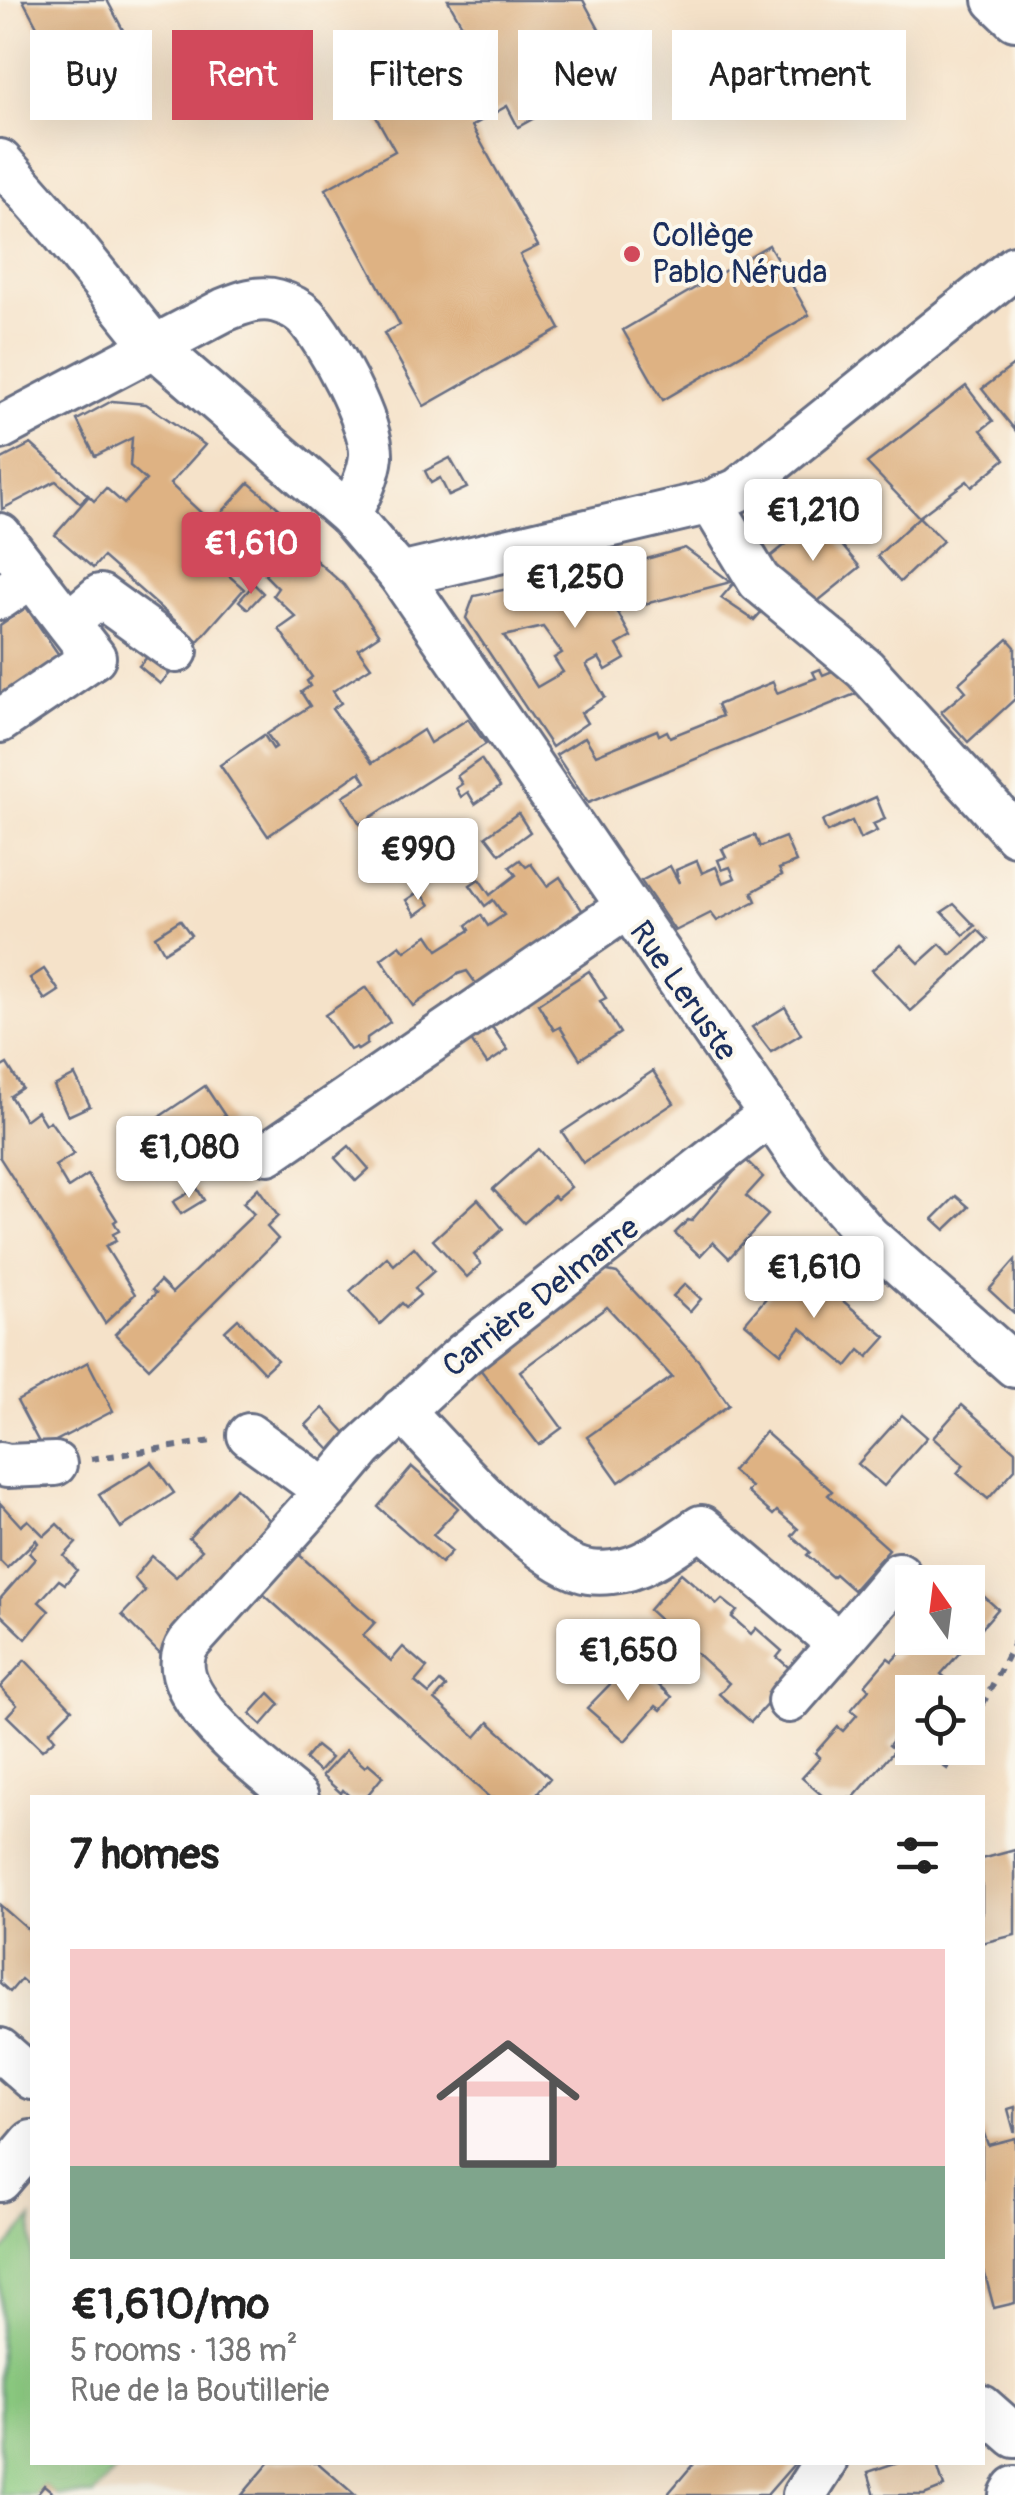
<!DOCTYPE html>
<html lang="en">
<head>
<meta charset="utf-8">
<style>
	body { margin:0; font-family:Pangolin,sans-serif; background:#f2f2f2; color:#222; height:100vh; display:flex; flex-direction:column; font-size:38px; white-space:nowrap }
	* { box-sizing:border-box; margin:0 }
	p { font-size:32px; color:#767676 }
	.icon { flex:none; width:55px; height:55px; fill:none; stroke:currentColor; stroke-width:2; stroke-linecap:round; stroke-linejoin:round }
	.map { position:relative; flex:1; overflow:hidden }
	.details { position:absolute; left:30px; top:1795px; width:955px; height:670px; display:flex; flex-direction:column; background:#fff; border-radius:0px; box-shadow:0 10px 40px #0002 }
	.details>* { flex:none }
	.hud { position:absolute; left:30px; top:30px; width:955px; height:90px; display:flex; gap:20px }
	.needle { width:65px; rotate:346deg }
	.buttons { position:absolute; left:895px; top:1565px; display:grid; gap:20px }
	.buttons a { display:grid; place-items:center; width:90px; height:90px; border-radius:0px; background:#fff; box-shadow:0 10px 40px #0002; font-size:50px }
	.price { position:absolute; translate:-50% -85px; padding:0 22px; border-radius:10px; background:#fff; color:#222; font-size:32px; line-height:65px; filter:drop-shadow(0 2px 5px #0008) }
	.price::after { content:''; position:absolute; left:50%; top:60px; width:30px; height:22px; margin-left:-15px; background:inherit; clip-path:polygon(0 0,100% 0,50% 100%) }
	.price.current { background:#d1495b; color:#fff }
	ul { padding:0; list-style:none }
	li { display:grid; align-content:center; gap:20px; height:530px; padding:0 40px }
	li span { display:grid; place-items:center; height:310px; border-radius:0px; color:#555 }
	li>.icon { margin-inline-start:auto }
	span .icon { width:180px; height:180px; fill:#fffc; stroke-width:1 }
	li b { font-size:42px }
	h2 { display:flex; justify-content:space-between; align-items:center; height:120px; padding:0 40px; font-size:42px }
	.tag { padding:0 35px; border-radius:0px; background:#fff; box-shadow:0 10px 40px #0002; font-size:35px; line-height:90px }
	.tag.current { background:#d1495b; color:#fff }
	.map>svg:first-child { display:block }
	.green { fill:#8dcc82; stroke:#547e70; stroke-width:2.5 }
	.building { fill:#deb283; fill-rule:evenodd }
	.lines { fill:none; stroke-linecap:round; stroke-linejoin:round }
	.minor-casing { stroke:#676e83; stroke-width:48 }
	.path { stroke:#676e83; stroke-width:6; stroke-dasharray:8 8; stroke-linecap:butt }
	.minor { stroke:#fff; stroke-width:42 }
	.poi-dot { fill:#d1495b; stroke:#fbf7ec; stroke-width:4 }
	.labels { text-anchor:middle; dominant-baseline:central; stroke-width:8; stroke-linejoin:round; paint-order:stroke }
	.poi-label { font-size:32px; fill:#1b2f5e; stroke:#fbf7ec; text-anchor:start }
	.street-label { font-size:32px; fill:#1b2f5e; stroke:#fbf7ec }
</style>
</head>
<body>
<div class="map">
<svg width="1015" height="2495" viewBox="0 0 1015 2495">
	<rect width="100%" height="100%" fill="#fbf7ec"/>
	<filter id="ink" filterUnits="userSpaceOnUse"><feTurbulence type="fractalNoise" baseFrequency=".01" numOctaves="2"/><feDisplacementMap in="SourceGraphic" scale="20" xChannelSelector="R" yChannelSelector="G"/><feConvolveMatrix kernelMatrix="1 2 1 2 8 2 1 2 1" color-interpolation-filters="sRGB"/></filter>
	<filter id="wash" filterUnits="userSpaceOnUse"><feTurbulence type="fractalNoise" baseFrequency=".0048" numOctaves="4" result="noise"/><feDisplacementMap in="SourceGraphic" scale="40" xChannelSelector="R" yChannelSelector="G"/><feGaussianBlur stdDeviation="2.25" result="paint"/><feColorMatrix in="noise" values="0 0 0 0 0 0 0 0 0 0 0 0 0 0 0 0 0 1.4 0 .05"/><feComposite in="paint" operator="in"/></filter>
	<g filter="url(#wash)">
		<rect width="100%" height="100%" fill="#f5e2c9"/>
		<polygon class="green" points="32,2218 32,2462 122,2463 94,2495 56,2495 44,2485 36,2495 0,2495 0,2255"/>
		<g id="blocks">
			<g class="building">
				<polygon points="23,0 107,0 124,32 58,66"/>
				<polygon points="448,0 583,0 621,70 518,127 507,106 472,126 538,246 520,255 560,329 424,406 384,333 400,325 326,189 395,151 375,115 444,76 456,96 491,77"/>
				<polygon points="769,245 809,315 663,400 623,330"/>
				<polygon points="1015,364 1015,430 982,389"/>
				<polygon points="966,386 993,421 981,430 1005,459 972,487 967,481 919,517 867,463"/>
				<polygon points="112,401 146,404 205,445 170,484 212,523 249,483 282,511 227,574 244,589 198,641 103,557 93,568 55,535 89,496 94,501 106,488 124,504 146,480 130,466 132,438 95,456 77,420"/>
				<polygon points="31,444 88,495 80,503 56,481 2,509 0,460"/>
				<polygon points="450,458 467,488 449,496 440,478 431,483 425,471"/>
				<polygon points="919,517 943,541 900,582 877,556"/>
				<polygon points="819,518 860,567 807,610 765,561"/>
				<polygon points="295,542 344,585 379,635 358,649 371,667 333,691 341,703 332,709 372,763 423,730 430,743 468,719 486,744 360,824 343,796 366,782 360,772 268,836 220,765 264,735 273,749 276,747 267,734 310,706 301,692 310,686 307,681 312,677 279,629 296,617 273,595 278,588 265,575"/>
				<path d="M685 548 731 582 617 611 631 637 617 645 625 659 606 670 599 658 586 665 605 697 581 713 587 723 552 747 466 618 474 596 629 564ZM543 627 562 653 554 658 563 672 537 687 504 636Z"/>
				<polygon points="254,584 263,593 248,609 239,601"/>
				<polygon points="733,584 763,610 754,620 721,598"/>
				<polygon points="26,607 61,658 0,701 0,625"/>
				<polygon points="1008,639 1015,647 1015,699 968,742 941,712 966,691 959,683"/>
				<polygon points="152,652 173,670 160,684 139,666"/>
				<polygon points="840,668 865,690 588,803 556,755 585,737 596,755 657,730 659,735 667,731 670,737 722,716 717,705 773,682 777,693 816,678 813,672 820,669 823,675"/>
				<polygon points="481,759 500,787 475,804 468,792 461,797 456,788 462,784 457,776"/>
				<polygon points="876,797 885,819 873,824 877,831 860,839 852,821 827,832 822,821"/>
				<polygon points="518,813 530,832 500,854 486,836"/>
				<polygon points="453,825 469,848 463,853 467,860 450,871 429,842"/>
				<polygon points="755,835 760,847 785,837 796,862 779,869 782,875 752,892 756,901 717,921 711,913 675,931 641,881 670,866 679,883 676,870 697,861 702,873 716,867 723,883 735,878 730,867 722,870 718,860 726,857 722,849"/>
				<polygon points="520,860 526,867 531,864 547,886 560,877 584,913 482,992 467,971 458,974 413,1006 381,959 400,945 405,951 428,935 438,950 470,930 467,925 481,915 488,926 504,915 493,900 485,906 470,885 479,879 490,895 516,875 510,867"/>
				<polygon points="420,891 430,905 416,915 406,900"/>
				<polygon points="954,904 975,926 964,935 942,912"/>
				<polygon points="180,920 191,935 164,952 155,936"/>
				<polygon points="978,930 988,940 911,1011 872,970 901,945 919,963 940,944 951,955"/>
				<polygon points="44,969 59,991 45,1000 30,978"/>
				<polygon points="589,971 606,998 600,1001 620,1033 580,1059 560,1027 554,1030 538,1004"/>
				<polygon points="366,987 390,1022 367,1038 367,1044 358,1050 356,1047 350,1050 325,1015"/>
				<polygon points="785,1007 801,1034 771,1052 752,1027"/>
				<polygon points="490,1024 508,1050 487,1064 468,1036"/>
				<polygon points="7,1064 22,1088 10,1096 25,1120 37,1111 45,1124 50,1121 74,1154 55,1166 68,1188 88,1175 117,1220 114,1222 119,1231 113,1234 116,1241 105,1246 135,1294 105,1323 0,1158 0,1068"/>
				<polygon points="653,1071 674,1103 583,1163 562,1132"/>
				<polygon points="75,1075 90,1106 68,1116 54,1086"/>
				<polygon points="205,1086 229,1122 176,1156 153,1121"/>
				<polygon points="349,1146 369,1169 356,1181 335,1158"/>
				<polygon points="538,1149 571,1187 557,1199 554,1196 524,1223 493,1189"/>
				<polygon points="745,1159 763,1177 746,1196 768,1215 729,1258 713,1242 700,1256 675,1233 688,1220 691,1221"/>
				<polygon points="197,1188 204,1200 181,1214 173,1202"/>
				<polygon points="258,1188 278,1216 267,1227 278,1239 149,1368 115,1334 156,1293 152,1290 160,1281 172,1293 254,1214 243,1203"/>
				<polygon points="956,1196 969,1207 945,1230 933,1219"/>
				<polygon points="478,1199 503,1229 474,1255 481,1264 467,1277 433,1240"/>
				<polygon points="414,1247 434,1271 415,1288 420,1295 406,1307 402,1303 380,1324 350,1291 387,1257 394,1265"/>
				<polygon points="1015,1260 1015,1314 989,1290"/>
				<polygon points="603,1270 617,1273 699,1361 729,1405 619,1482 587,1437 672,1377 607,1307 520,1371 562,1428 539,1445 480,1369"/>
				<polygon points="788,1272 815,1295 824,1285 886,1337 868,1357 860,1350 847,1366 801,1328 781,1353 745,1323"/>
				<polygon points="685,1284 701,1299 690,1312 673,1296"/>
				<polygon points="238,1319 277,1360 264,1372 225,1331"/>
				<polygon points="88,1362 113,1411 42,1448 17,1401"/>
				<polygon points="962,1405 1015,1451 1015,1469 988,1499 957,1473 964,1465 933,1438"/>
				<polygon points="323,1408 346,1433 330,1450 306,1425"/>
				<polygon points="902,1415 927,1437 884,1486 858,1464"/>
				<polygon points="765,1432 832,1491 828,1495 889,1549 853,1590 835,1574 832,1577 807,1555 810,1552 792,1536 798,1529 777,1511 773,1515 747,1492 751,1487 732,1471"/>
				<polygon points="152,1462 174,1493 121,1528 99,1495"/>
				<polygon points="412,1467 458,1508 433,1535 452,1551 441,1563 378,1507"/>
				<polygon points="236,1488 276,1526 159,1653 122,1615 145,1591 134,1578 152,1556 176,1577 202,1550 189,1538"/>
				<polygon points="0,1503 21,1526 28,1520 44,1536 57,1524 76,1543 64,1556 77,1570 65,1584 59,1580 39,1602 49,1611 26,1639 0,1614 0,1599 35,1559 29,1553 38,1543 36,1540 7,1568 0,1561"/>
				<polygon points="295,1551 375,1622 363,1636 391,1661 403,1647 427,1668 415,1682 429,1694 440,1682 446,1687 435,1700 476,1737 489,1722 550,1778 538,1792 544,1798 490,1798 261,1592"/>
				<polygon points="681,1573 717,1604 722,1599 737,1611 732,1617 751,1634 756,1628 782,1651 777,1657 795,1673 751,1722 719,1694 729,1683 649,1610"/>
				<polygon points="959,1574 998,1609 941,1674 947,1679 935,1692 912,1692 912,1718 889,1745 895,1750 853,1798 825,1798 802,1778 820,1758 815,1753 838,1727 843,1731 857,1715 851,1710 869,1689 865,1685 888,1658 892,1661 908,1644 902,1639 912,1627 912,1638 968,1638 968,1582 952,1582"/>
				<polygon points="25,1660 72,1709 49,1732 55,1739 42,1750 7,1716 17,1705 0,1687"/>
				<polygon points="620,1674 635,1687 646,1674 672,1697 661,1710 656,1706 625,1741 587,1708"/>
				<polygon points="269,1693 280,1704 262,1725 250,1714"/>
				<polygon points="316,1746 331,1758 319,1772 305,1759"/>
				<polygon points="346,1750 365,1767 368,1763 383,1776 365,1798 351,1798 343,1790 341,1793 322,1776"/>
				<polygon points="1015,1850 1015,1935 982,1943 982,1859"/>
				<polygon points="0,1905 32,1933 32,1989 21,1979 10,1992 0,1983"/>
				<polygon points="1015,2107 1015,2131 1014,2131 1008,2109"/>
				<polygon points="982,2128 988,2145 1015,2138 1015,2303 994,2308 982,2263"/>
				<polygon points="270,2462 317,2462 355,2495 242,2495"/>
				<polygon points="695,2462 792,2462 794,2464 767,2495 667,2495"/>
				<polygon points="898,2462 936,2462 944,2487 924,2495 875,2495 868,2472"/>
				<polygon points="44,2485 56,2495 36,2495"/>
			</g>
		</g>
	</g>
	<g filter="url(#ink)">
		<use href="#blocks" fill-opacity="0" stroke="#676e83" stroke-width="2.5"/>
		<g class="lines">
			<g class="minor-casing">
				<g id="minor">
					<polyline points="995,0 1015,19"/>
					<polyline points="0,161 59,228 154,346 349,515 400,575 804,1163 869,1237 1015,1366"/>
					<path d="M0 428 224 310C241 303 259 296 277 301 287 304 298 309 305 316 327 339 373 424 371 456 369 477 358 497 349 515"/>
					<polyline points="711,502 759,581 865,669 1015,834"/>
					<polyline points="0,535 94,657 0,721"/>
					<polyline points="400,575 711,502 738,490 1015,267"/>
					<polyline points="0,598 32,576"/>
					<polyline points="68,623 100,596 176,651"/>
					<polyline points="268,1153 626,908"/>
					<path d="M402 1410C441 1450 531 1556 581 1570 589 1573 603 1573 612 1572 644 1570 675 1544 701 1527L839 1644 899 1574"/>
					<path d="M249 1435 326 1491 189 1643C156 1691 264 1770 297 1798"/>
					<polyline points="0,1464 7,1466 55,1464"/>
					<polyline points="326,1491 363,1447 463,1355 769,1115"/>
					<polyline points="789,1701 839,1644"/>
					<polyline points="0,2050 32,2078"/>
					<polyline points="0,2180 32,2142"/>
					<polyline points="982,2407 1015,2436"/>
					<polyline points="804,2495 825,2462"/>
					<polyline points="1011,2495 1015,2488"/>
				</g>
			</g>
			<g class="path">
				<polyline points="91,1459 212,1441"/>
				<polyline points="968,1733 1015,1641"/>
				<polyline points="945,1769 959,1748"/>
			</g>
			<use href="#minor" class="minor"/>
		</g>
	</g>
	<circle class="poi-dot" cx="632" cy="254" r="10"/>
	<g class="labels">
		<g class="poi-label">
			<text x="652" y="236">Collège<tspan x="652" dy="37">Pablo Néruda</tspan></text>
		</g>
		<g class="street-label">
			<text transform="translate(683 991) rotate(55)">Rue Leruste</text>
			<text transform="translate(541 1297) rotate(-38)">Carrière Delmarre</text>
		</g>
	</g>
</svg>
<div class="buttons">
<a><svg class="needle" viewBox="-14 -14 28 28"><path d="M0-13l5 13h-10z" fill="#e53935"/><path d="M0 13l5-13h-10z" fill="#767676"/></svg></a>
<a><svg class="icon" aria-label="locate" viewBox="0 0 24 24"><circle cx="12" cy="12" r="6"/><path d="M12 2v4M12 18v4M2 12h4M18 12h4"/></svg></a>
</div>
<b class="price" style="left:813px;top:564px">€1,210</b>
<b class="price current" style="left:251px;top:597px">€1,610</b>
<b class="price" style="left:575px;top:631px">€1,250</b>
<b class="price" style="left:418px;top:903px">€990</b>
<b class="price" style="left:189px;top:1201px">€1,080</b>
<b class="price" style="left:814px;top:1321px">€1,610</b>
<b class="price" style="left:628px;top:1704px">€1,650</b>
<div class="hud">
<a class="tag">Buy</a>
<a class="tag current">Rent</a>
<a class="tag">Filters</a>
<a class="tag">New</a>
<a class="tag">Apartment</a>
</div>
<section class="details">
<h2>7 homes<svg class="icon" aria-label="filters" viewBox="0 0 24 24"><path d="M4 7h16M4 17h16"/><circle cx="9" cy="7" r="2"/><circle cx="15" cy="17" r="2"/></svg></h2>
<ul>
<li><span style="background:linear-gradient(#f6c9c9 70%,#7fa58c 0)"><svg class="icon" aria-label="home" viewBox="0 0 24 24"><path d="M3 11l9-7 9 7M6 9v11h12V9"/></svg></span><div><b>€1,610/mo</b><p>5 rooms · 138 m²</p><p>Rue de la Boutillerie</p></div></li>
</ul>
</section>
</div>
</body>
</html>
